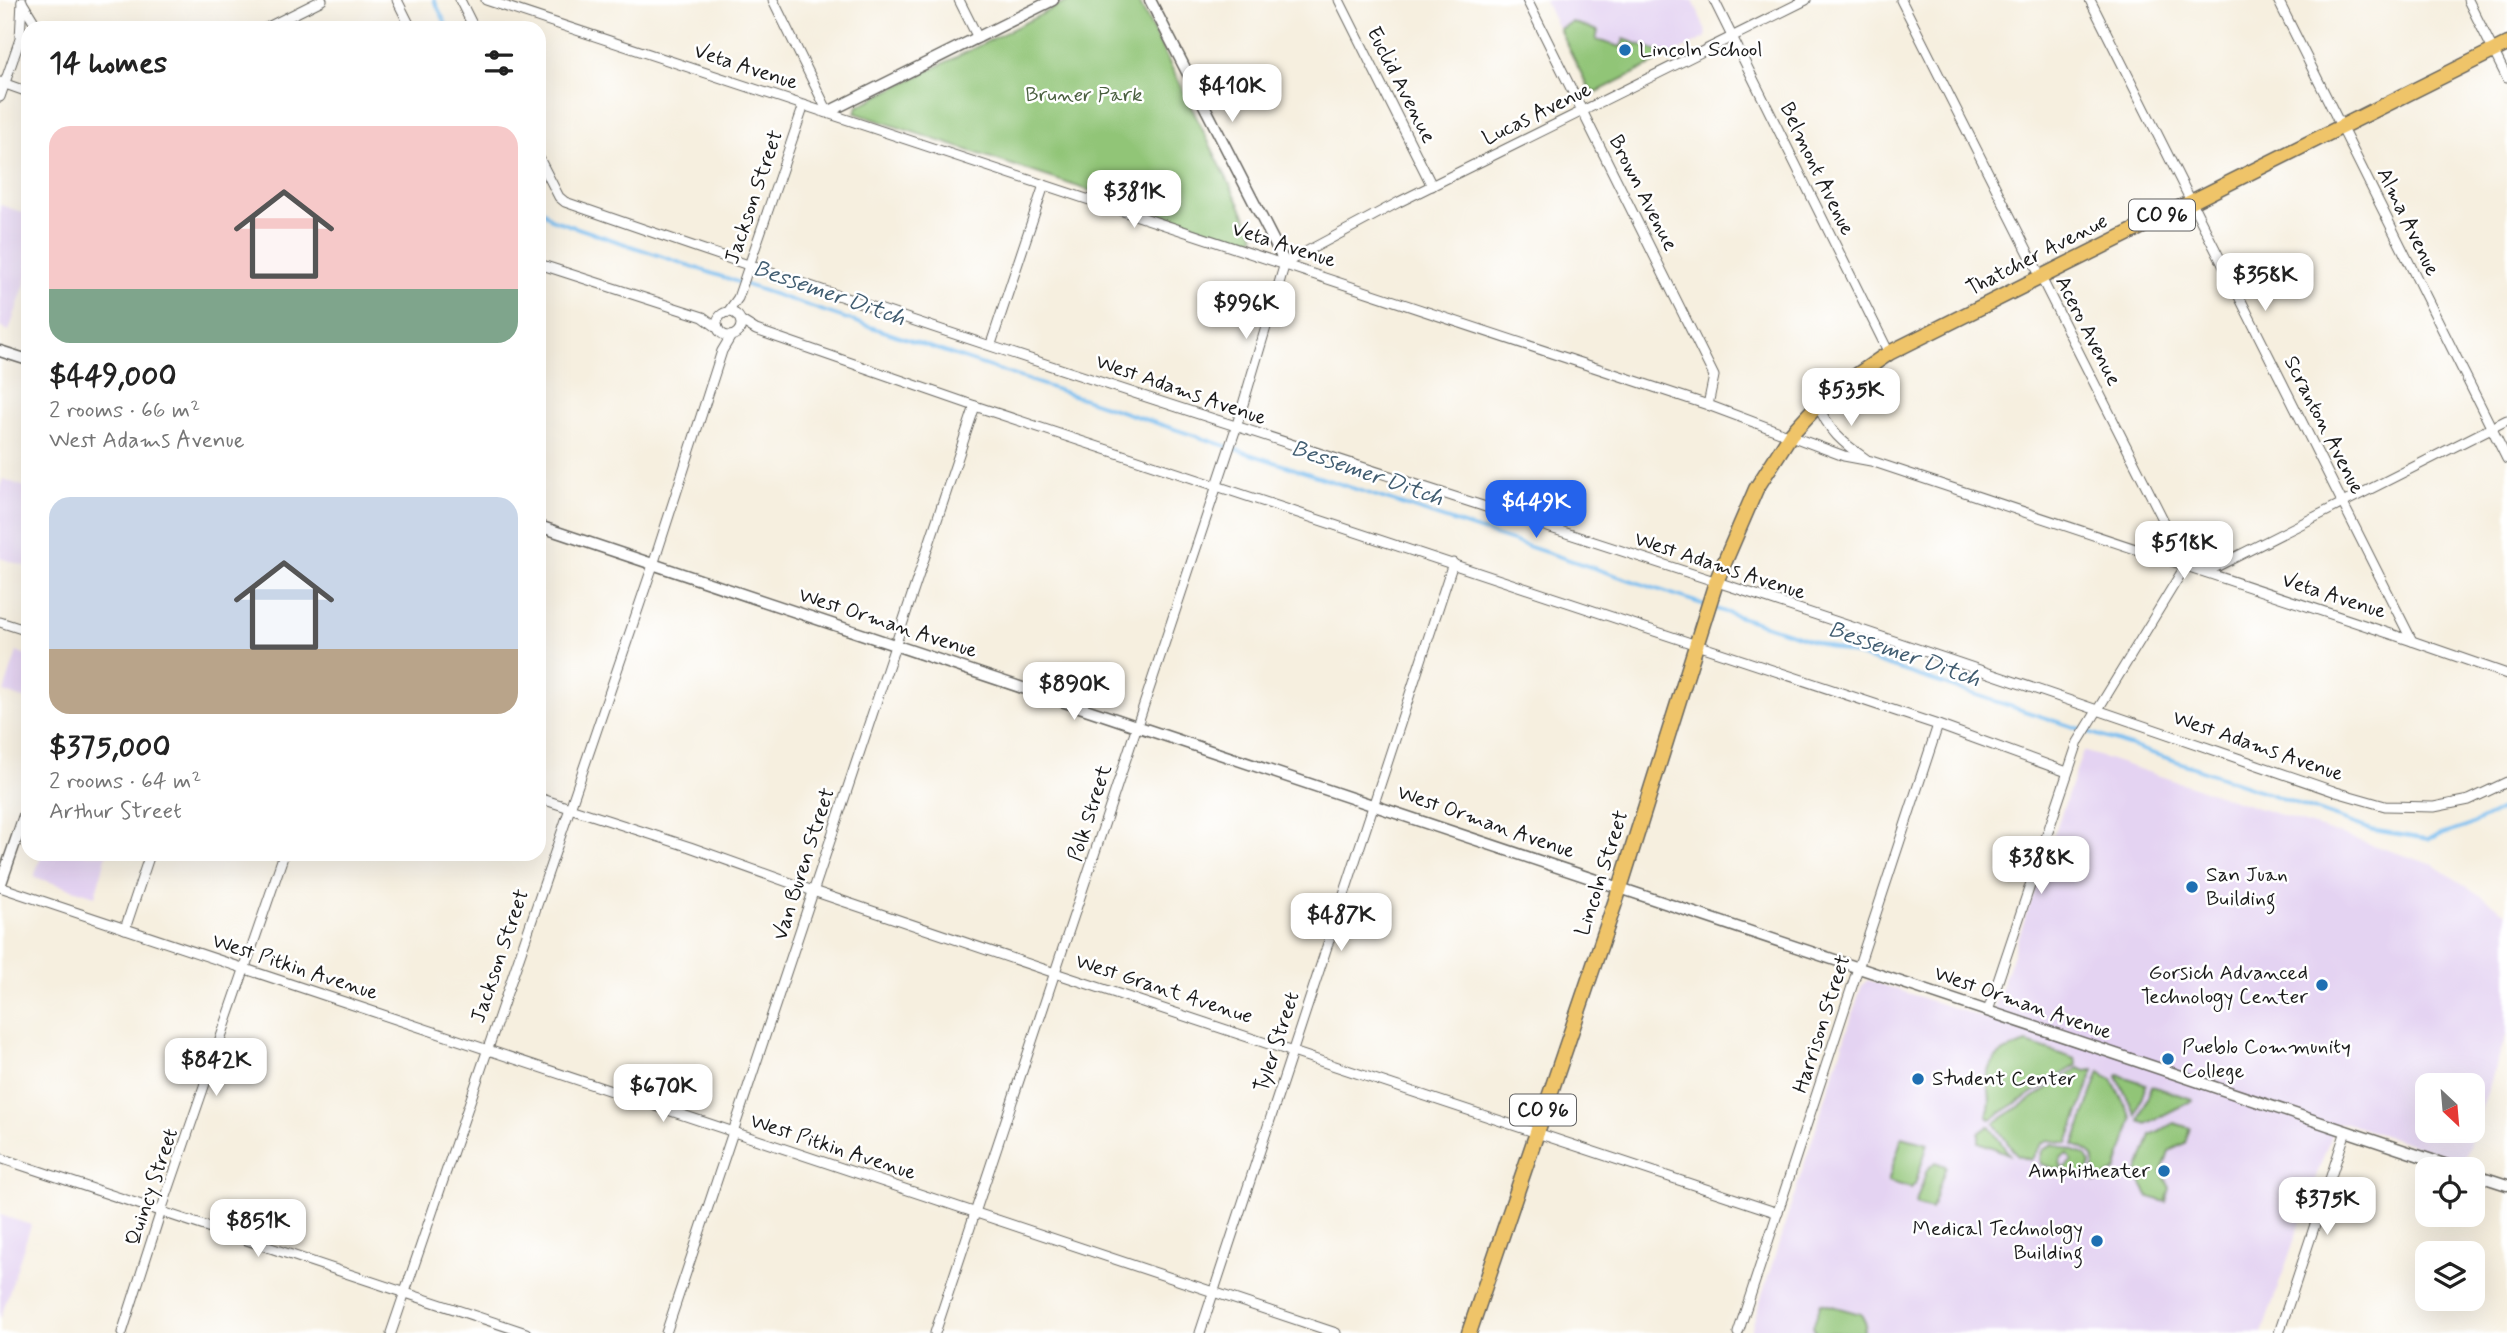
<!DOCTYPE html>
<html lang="en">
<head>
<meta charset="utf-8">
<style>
	body { margin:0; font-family:Mynerve,sans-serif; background:#f6f6f6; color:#222; height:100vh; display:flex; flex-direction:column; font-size:26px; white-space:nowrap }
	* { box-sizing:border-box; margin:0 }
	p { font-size:23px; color:#767676 }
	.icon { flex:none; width:38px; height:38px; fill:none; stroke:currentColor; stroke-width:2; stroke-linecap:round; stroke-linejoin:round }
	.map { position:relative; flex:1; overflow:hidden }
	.sheet { position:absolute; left:21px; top:21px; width:525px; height:840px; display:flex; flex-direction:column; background:#fff; border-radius:21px; box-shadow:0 7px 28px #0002 }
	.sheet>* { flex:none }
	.needle { width:46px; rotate:154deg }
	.fabs { position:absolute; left:2415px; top:1073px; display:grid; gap:14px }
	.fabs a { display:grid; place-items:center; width:70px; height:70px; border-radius:14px; background:#fff; box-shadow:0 7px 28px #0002; font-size:35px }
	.price { position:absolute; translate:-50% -60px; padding:0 16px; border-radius:14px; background:#fff; color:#222; font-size:23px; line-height:46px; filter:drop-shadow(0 2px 4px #0008) }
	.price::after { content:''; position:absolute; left:50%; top:42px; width:21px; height:16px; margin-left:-10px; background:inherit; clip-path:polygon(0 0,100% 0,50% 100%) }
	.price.selected { background:#2563eb; color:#fff }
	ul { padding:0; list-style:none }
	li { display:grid; align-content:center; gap:14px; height:371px; padding:0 28px }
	li span { display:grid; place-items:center; height:217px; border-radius:21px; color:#555 }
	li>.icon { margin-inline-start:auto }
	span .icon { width:126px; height:126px; fill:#fffc; stroke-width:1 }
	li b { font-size:30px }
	h2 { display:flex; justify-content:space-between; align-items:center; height:84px; padding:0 28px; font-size:30px }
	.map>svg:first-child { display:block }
	.built { fill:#e4d3f2; fill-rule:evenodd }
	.green { fill:#91c577; stroke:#56704a; stroke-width:2 }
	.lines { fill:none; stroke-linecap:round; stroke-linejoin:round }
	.stream { stroke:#79bef0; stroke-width:3.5 }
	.minor-casing { stroke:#686660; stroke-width:11 }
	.tertiary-casing { stroke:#686660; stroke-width:13 }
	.primary-casing { stroke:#686660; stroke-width:17 }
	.minor { stroke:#fff; stroke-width:9 }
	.tertiary { stroke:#fff; stroke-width:10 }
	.primary { stroke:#efc469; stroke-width:14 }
	.poi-dot { fill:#1f6fb2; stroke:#fff; stroke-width:2.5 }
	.labels { text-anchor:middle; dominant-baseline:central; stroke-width:5; stroke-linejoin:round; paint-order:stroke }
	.shield { fill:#fff; stroke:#606060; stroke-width:2 }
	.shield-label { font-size:19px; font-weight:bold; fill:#1c1c1c }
	.poi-label { font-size:21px; fill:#1c1c1c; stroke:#fff; text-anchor:start }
	.street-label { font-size:21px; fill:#1c1c1c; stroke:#fff }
	.park-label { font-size:21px; fill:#4b6040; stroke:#fff }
	.water-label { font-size:23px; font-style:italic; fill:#415d71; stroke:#fff }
</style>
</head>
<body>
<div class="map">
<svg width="2507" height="1333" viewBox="0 0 2507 1333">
	<rect width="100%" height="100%" fill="#fff"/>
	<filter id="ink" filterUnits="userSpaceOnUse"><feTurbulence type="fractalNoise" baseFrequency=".0143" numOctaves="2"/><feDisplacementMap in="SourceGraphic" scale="14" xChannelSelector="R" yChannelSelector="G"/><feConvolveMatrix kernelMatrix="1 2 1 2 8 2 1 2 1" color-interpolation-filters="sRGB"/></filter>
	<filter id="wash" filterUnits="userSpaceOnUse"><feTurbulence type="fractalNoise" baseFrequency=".00686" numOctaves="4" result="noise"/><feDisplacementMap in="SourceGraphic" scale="28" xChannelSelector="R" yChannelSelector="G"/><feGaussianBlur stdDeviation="1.57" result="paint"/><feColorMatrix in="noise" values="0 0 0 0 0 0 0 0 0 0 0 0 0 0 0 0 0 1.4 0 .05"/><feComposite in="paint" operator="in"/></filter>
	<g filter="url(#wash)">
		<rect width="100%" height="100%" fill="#f6efdf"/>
		<g class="built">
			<polygon points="1544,0 1693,0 1707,34 1705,38 1597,92 1589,89"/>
			<polygon points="0,205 28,214 28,275 9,331 0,327"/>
			<polygon points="3,479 28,488 28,567 0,558 0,487"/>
			<polygon points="17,652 28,656 28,700 4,692"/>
			<path d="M2083 751 2434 865 2507 913V1033L2464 1161 2346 1123H2335L2262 1333H1750L1862 985 1868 980 1990 1020ZM2427 1085H2473V1130H2427Z"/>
			<polygon points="42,854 107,854 95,896 34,877"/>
			<polygon points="0,1215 31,1225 0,1320"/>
		</g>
		<g class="green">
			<polygon points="1070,0 1138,0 1255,235 1251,244 855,113 858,106"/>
			<polygon points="1572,22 1598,31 1596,40 1621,47 1624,39 1660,52 1655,63 1597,92 1589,89 1559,29"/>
			<path d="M2027 1043 2076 1059 2077 1065 1991 1119 1987 1115C1992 1103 1989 1094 1988 1082 1984 1057 2008 1049 2027 1043Z"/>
			<polygon points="2079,1068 2085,1071 2094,1070 2068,1143 2048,1140 2041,1144 2031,1160 2017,1156 1994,1123"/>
			<path d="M2100 1071 2106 1077 2112 1079 2132 1119 2116 1171 2096 1182 2092 1179C2097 1157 2095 1153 2074 1145Z"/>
			<polygon points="2119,1075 2146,1084 2136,1115 2117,1077"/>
			<polygon points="2152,1086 2192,1099 2193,1100 2146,1124 2139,1121"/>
			<polygon points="2174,1123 2190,1128 2185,1143 2169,1151 2162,1172 2170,1188 2166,1202 2149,1197 2137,1175 2151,1135"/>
			<polygon points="1989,1126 2009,1154 1979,1142 1979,1133"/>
			<polygon points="1902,1137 1928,1144 1915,1184 1911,1188 1888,1181"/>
			<polygon points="2053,1144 2086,1155 2090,1164 2087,1176 2082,1178 2064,1171 2065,1167 2072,1161 2068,1154 2061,1157 2060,1163 2062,1166 2060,1170 2041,1164 2040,1158 2043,1149"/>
			<polygon points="1935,1162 1946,1166 1931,1209 1915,1204 1927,1170"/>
			<polygon points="1821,1303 1861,1314 1866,1324 1863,1333 1816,1333 1813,1326"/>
		</g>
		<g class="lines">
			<g class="stream">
				<polyline points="434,0 448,28"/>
				<polyline points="539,206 551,219 1117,410 1705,605"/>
				<polyline points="1713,608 2173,760 2372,830 2427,839 2466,827 2507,807"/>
			</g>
		</g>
	</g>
	<g filter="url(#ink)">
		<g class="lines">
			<g class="minor-casing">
				<g id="minor">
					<polyline points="397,0 411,28"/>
					<polyline points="460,0 474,28"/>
					<polyline points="486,0 1708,405 1844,456 1871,461 2412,641 2507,674"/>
					<polyline points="773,0 828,112"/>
					<polyline points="959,0 978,38"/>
					<polyline points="1339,0 1432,186"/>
					<polyline points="1527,0 1714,376 1708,405"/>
					<polyline points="1714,0 1889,353"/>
					<polyline points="1901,0 2186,565 2078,742 1988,1011"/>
					<polyline points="2090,0 2412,641"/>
					<polyline points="2278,0 2507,459"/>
					<polyline points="2468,0 2507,78"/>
					<polyline points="22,2 38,28"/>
					<polyline points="266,28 322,0"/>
					<polyline points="0,82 28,92"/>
					<polyline points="0,97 20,39 22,1"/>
					<path d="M539 158 559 197 565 202C946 335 1330 456 1714 581 1922 649 2129 721 2336 792L2385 806 2434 807 2469 800 2507 782"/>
					<polyline points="539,264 703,317 718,328"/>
					<polyline points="728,312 738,298 804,105"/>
					<circle cx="729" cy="324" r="12"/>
					<polyline points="740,320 756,330 975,406 1938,725 2067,772"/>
					<polyline points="991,344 1044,185"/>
					<path d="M1818 404C1827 430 1844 444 1866 459"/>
					<polyline points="2206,572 2507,420"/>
					<polyline points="0,622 28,631"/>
					<polyline points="539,798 690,847 813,891 1055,973 1778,1213"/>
					<polyline points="0,887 1336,1333"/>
					<polyline points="125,929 150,854"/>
					<polyline points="0,1158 526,1333"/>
					<polyline points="122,1333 161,1211 284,854"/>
					<polyline points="391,1333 653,565 722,351 731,336"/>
					<polyline points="666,1333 975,406"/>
					<polyline points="935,1333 1236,428 1285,263 1399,202 1806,0"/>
					<polyline points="1200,1333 1453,563"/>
					<polyline points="1738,1333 1938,725"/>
					<polyline points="2279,1333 2346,1131"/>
				</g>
			</g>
			<g class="tertiary-casing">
				<g id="tertiary">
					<polyline points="1150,0 1285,263"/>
					<polyline points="828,112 1053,0"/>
					<polyline points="0,351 28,360"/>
					<polyline points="539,526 2459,1169"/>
					<polyline points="0,886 28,805"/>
					<polyline points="2473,1174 2507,1185"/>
				</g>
			</g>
			<g class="primary-casing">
				<polyline id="primary" points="1469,1333 1620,888 1716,582 1756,489 1791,434 1824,398 1889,353 2507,44"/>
			</g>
			<use href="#minor" class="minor"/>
			<use href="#tertiary" class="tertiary"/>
			<use href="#primary" class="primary"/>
		</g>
	</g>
	<g class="poi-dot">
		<circle cx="1625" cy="50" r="7"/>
		<circle cx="2192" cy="887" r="7"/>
		<circle cx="2322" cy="985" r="7"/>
		<circle cx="2168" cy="1059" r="7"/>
		<circle cx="1918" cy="1079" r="7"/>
		<circle cx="2164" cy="1171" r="7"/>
		<circle cx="2097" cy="1241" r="7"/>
	</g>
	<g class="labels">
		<g class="shield">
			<rect x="2129" y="199.5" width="66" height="31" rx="5"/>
			<rect x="1510" y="1094.5" width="66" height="31" rx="5"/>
		</g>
		<g class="shield-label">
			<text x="2162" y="215">CO 96</text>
			<text x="1543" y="1110">CO 96</text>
		</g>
		<g class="poi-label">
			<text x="1639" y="50">Lincoln School</text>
			<text x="2206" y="875">San Juan<tspan x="2206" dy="24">Building</tspan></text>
			<text x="2308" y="973" text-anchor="end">Gorsich Advanced<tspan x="2308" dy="24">Technology Center</tspan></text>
			<text x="2182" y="1047">Pueblo Community<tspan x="2182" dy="24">College</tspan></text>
			<text x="1932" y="1079">Student Center</text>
			<text x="2150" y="1171" text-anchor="end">Amphitheater</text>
			<text x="2083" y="1229" text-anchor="end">Medical Technology<tspan x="2083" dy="24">Building</tspan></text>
		</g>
		<g class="street-label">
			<text transform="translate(746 67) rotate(18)">Veta Avenue</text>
			<text transform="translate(1401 85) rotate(63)">Euclid Avenue</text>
			<text transform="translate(1537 114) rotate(-26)">Lucas Avenue</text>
			<text transform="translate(1817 169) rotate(64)">Belmont Avenue</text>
			<text transform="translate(1643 193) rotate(63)">Brown Avenue</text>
			<text transform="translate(754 197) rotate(-71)">Jackson Street</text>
			<text transform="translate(2408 222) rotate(64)">Alma Avenue</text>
			<text transform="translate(1284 245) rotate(18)">Veta Avenue</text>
			<text transform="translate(2037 255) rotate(-27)">Thatcher Avenue</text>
			<text transform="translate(2088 331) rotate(63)">Acero Avenue</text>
			<text transform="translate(1181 390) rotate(19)">West Adams Avenue</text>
			<text transform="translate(2324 425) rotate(63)">Scranton Avenue</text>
			<text transform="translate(1720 566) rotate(18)">West Adams Avenue</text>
			<text transform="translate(2334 596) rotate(18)">Veta Avenue</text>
			<text transform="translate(888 623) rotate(18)">West Orman Avenue</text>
			<text transform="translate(2258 746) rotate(19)">West Adams Avenue</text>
			<text transform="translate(1090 813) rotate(-72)">Polk Street</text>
			<text transform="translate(1486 822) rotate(19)">West Orman Avenue</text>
			<text transform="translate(804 864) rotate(-72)">Van Buren Street</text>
			<text transform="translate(1602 873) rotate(-72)">Lincoln Street</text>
			<text transform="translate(500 956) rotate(-71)">Jackson Street</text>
			<text transform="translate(295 967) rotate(18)">West Pitkin Avenue</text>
			<text transform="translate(1164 989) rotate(18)">West Grant Avenue</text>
			<text transform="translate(2023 1003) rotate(19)">West Orman Avenue</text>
			<text transform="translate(1822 1024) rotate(-72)">Harrison Street</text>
			<text transform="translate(1277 1042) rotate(-72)">Tyler Street</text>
			<text transform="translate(833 1147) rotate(18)">West Pitkin Avenue</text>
			<text transform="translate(152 1187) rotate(-71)">Quincy Street</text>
		</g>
		<g class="park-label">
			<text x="1084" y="95">Bruner Park</text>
		</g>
		<g class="water-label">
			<text transform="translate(829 294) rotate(19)">Bessemer Ditch</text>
			<text transform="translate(1367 474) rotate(19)">Bessemer Ditch</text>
			<text transform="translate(1904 655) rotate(19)">Bessemer Ditch</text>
		</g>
	</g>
</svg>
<div class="fabs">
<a><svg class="needle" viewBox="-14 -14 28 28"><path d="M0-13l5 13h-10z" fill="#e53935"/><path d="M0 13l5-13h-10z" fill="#767676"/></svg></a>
<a><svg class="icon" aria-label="locate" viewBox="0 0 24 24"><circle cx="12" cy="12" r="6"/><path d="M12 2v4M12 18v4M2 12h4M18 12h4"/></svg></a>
<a><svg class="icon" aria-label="layers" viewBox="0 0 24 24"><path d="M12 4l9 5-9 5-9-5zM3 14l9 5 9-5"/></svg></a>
</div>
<b class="price" style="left:1232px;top:124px">$410K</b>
<b class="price" style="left:1134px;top:230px">$381K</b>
<b class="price" style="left:2265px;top:313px">$358K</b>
<b class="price" style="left:1246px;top:341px">$996K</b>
<b class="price" style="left:1851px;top:428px">$535K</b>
<b class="price selected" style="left:1536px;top:540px">$449K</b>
<b class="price" style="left:2184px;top:581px">$518K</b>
<b class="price" style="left:1074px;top:722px">$890K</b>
<b class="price" style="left:2041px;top:896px">$388K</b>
<b class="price" style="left:1341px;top:953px">$487K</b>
<b class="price" style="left:216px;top:1098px">$842K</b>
<b class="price" style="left:663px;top:1124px">$670K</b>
<b class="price" style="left:2327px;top:1237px">$375K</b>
<b class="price" style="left:258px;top:1259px">$851K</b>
<section class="sheet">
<h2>14 homes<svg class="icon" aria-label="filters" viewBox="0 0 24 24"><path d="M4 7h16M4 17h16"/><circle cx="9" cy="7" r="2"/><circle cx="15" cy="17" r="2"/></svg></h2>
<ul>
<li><span style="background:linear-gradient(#f6c9c9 75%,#7fa58c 0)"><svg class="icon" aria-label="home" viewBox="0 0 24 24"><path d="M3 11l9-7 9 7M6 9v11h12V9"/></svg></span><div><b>$449,000</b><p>2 rooms · 66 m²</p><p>West Adams Avenue</p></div></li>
<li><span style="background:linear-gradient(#c9d6e8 70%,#b9a48a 0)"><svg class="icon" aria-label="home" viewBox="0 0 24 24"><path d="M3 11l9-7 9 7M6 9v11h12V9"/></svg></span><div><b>$375,000</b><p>2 rooms · 64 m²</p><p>Arthur Street</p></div></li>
</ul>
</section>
</div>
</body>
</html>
